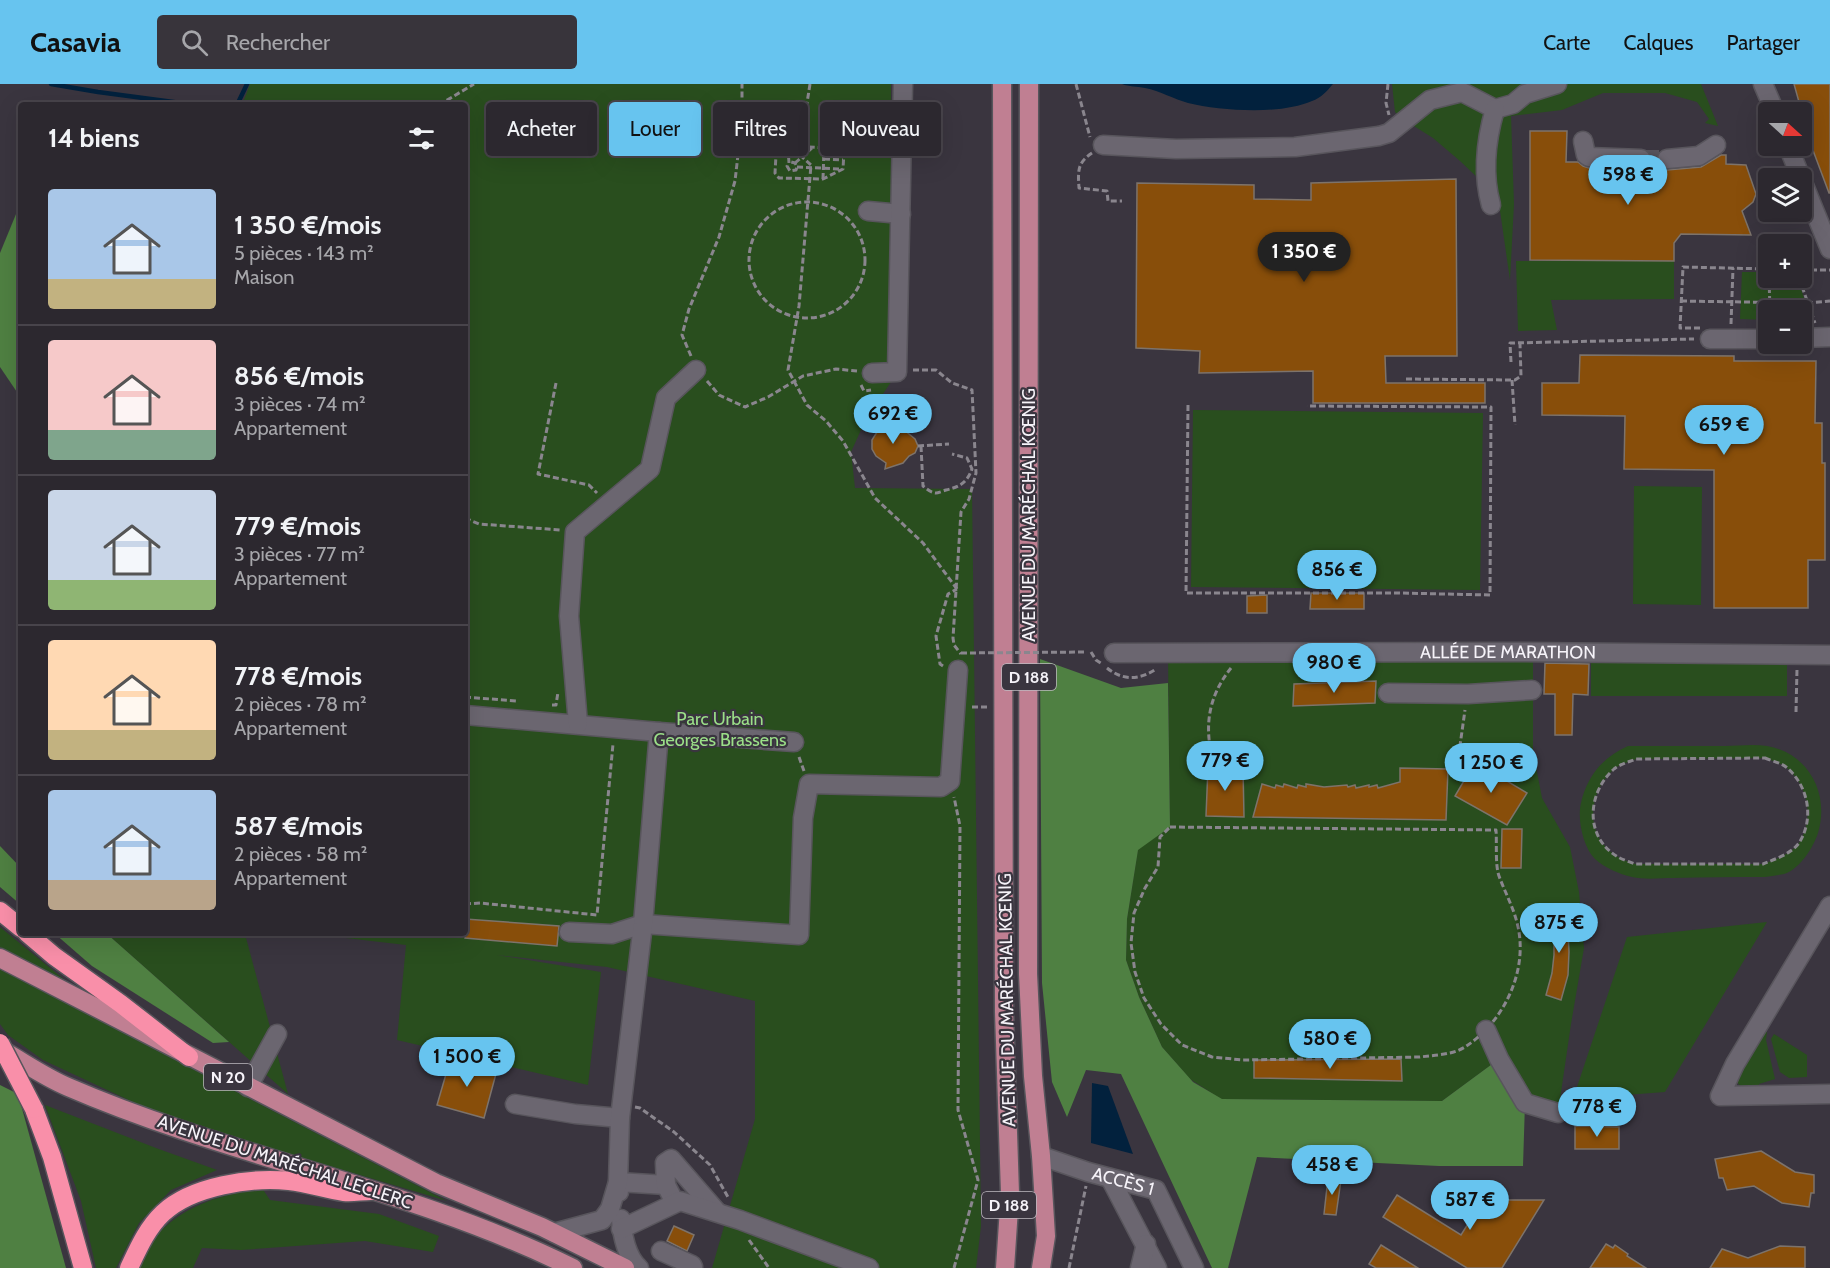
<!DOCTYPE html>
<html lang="fr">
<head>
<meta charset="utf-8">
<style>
	body { margin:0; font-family:Cabin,sans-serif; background:#38343b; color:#f1f3f6; height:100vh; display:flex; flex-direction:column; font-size:22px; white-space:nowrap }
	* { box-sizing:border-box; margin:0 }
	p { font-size:20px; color:#a6a6aa }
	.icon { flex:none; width:33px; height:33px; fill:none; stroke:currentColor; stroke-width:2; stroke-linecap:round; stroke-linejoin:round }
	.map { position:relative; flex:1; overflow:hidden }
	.drawer { position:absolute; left:18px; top:18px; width:450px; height:834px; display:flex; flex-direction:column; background:#2c282f; border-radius:6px; box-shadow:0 6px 24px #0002,0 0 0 2px #48444b }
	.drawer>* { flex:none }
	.banner { position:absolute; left:486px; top:18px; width:570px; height:54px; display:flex; gap:12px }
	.needle { width:39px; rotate:111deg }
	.tools { position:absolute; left:1758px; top:18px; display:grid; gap:12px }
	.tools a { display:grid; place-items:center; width:54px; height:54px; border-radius:6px; background:#2c282f; box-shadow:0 6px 24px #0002,0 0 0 2px #48444b; font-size:30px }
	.price { position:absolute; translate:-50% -51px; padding:0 14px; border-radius:21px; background:#67c4ef; color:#111; font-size:20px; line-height:39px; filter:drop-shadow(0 2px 3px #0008) }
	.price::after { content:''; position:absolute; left:50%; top:36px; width:18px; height:14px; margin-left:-9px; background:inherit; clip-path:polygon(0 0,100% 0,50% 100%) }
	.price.on { background:#222; color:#fff }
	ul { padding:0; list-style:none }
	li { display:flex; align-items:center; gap:18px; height:150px; padding:0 30px }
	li+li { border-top:2px solid #48444b }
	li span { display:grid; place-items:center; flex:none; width:168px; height:120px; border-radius:6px; color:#555 }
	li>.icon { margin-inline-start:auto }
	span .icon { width:72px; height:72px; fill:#fffc; stroke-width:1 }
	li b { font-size:26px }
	h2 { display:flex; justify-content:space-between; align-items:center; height:72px; padding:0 30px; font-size:26px }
	.tag { padding:0 21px; border-radius:6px; background:#2c282f; box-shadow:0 6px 24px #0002,0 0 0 2px #48444b; font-size:21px; line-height:54px }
	.tag.on { background:#67c4ef; color:#111 }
	header { display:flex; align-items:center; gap:36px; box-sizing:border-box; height:84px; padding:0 30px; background:#67c4ef; color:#111 }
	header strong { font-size:28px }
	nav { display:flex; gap:33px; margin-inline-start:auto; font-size:21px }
	.search { width:420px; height:54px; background:#38343b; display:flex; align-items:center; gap:15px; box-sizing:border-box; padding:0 21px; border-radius:6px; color:#a6a6aa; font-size:22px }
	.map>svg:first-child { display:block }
	.green { fill:#294e1e; fill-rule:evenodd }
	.forest { fill:#4f8042 }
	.water { fill:#02213d }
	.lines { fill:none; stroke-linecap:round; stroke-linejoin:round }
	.stream { stroke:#02213d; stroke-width:4.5 }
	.building { fill:#884e0a; stroke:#7d736b; stroke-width:1.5 }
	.minor-tunnel { stroke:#56525b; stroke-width:18; stroke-dasharray:18 9; stroke-linecap:butt }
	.minor-casing { stroke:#58555c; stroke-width:21 }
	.major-casing { stroke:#58555c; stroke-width:21 }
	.highway-casing { stroke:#58555c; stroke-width:21 }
	.path { stroke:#8a868e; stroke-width:3; stroke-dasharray:6 3; stroke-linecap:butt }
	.minor { stroke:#6b6670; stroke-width:18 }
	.major { stroke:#c07f92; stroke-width:18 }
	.highway { stroke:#f98fa9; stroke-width:18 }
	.highway-bridge-casing { stroke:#58555c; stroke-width:21; stroke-linecap:butt }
	.path-bridge { stroke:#8a868e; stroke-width:3; stroke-dasharray:6 3; stroke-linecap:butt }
	.highway-bridge { stroke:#f98fa9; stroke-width:18 }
	.labels { text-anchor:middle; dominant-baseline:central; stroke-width:4.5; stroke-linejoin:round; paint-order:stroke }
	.shield { fill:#3a353f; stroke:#bebac1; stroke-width:1.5 }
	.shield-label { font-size:16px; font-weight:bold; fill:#f6f3f9 }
	.street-label { font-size:18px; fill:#f6f3f9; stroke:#3a353f }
	.park-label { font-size:18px; fill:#9bdf88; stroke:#3a353f }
</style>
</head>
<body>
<header>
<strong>Casavia</strong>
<div class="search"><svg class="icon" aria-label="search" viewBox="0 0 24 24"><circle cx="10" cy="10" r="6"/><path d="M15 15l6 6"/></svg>Rechercher</div>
<nav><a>Carte</a><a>Calques</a><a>Partager</a></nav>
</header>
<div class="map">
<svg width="1830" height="1184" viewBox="0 0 1830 1184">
	<rect width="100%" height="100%" fill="#3a353f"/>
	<g class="green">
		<polygon points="250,0 891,0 891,298 866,335 851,368 855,404 972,405 981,1142 976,1184 712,1184 755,1035 755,917 607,883 497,871 601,888 588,1001 397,956 406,861 303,849 465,849 465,21 242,21"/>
		<polygon points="1392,0 1701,0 1718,42 1705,39 1709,35 1697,18 1665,9 1603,9 1562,26 1511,32 1514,120 1510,196 1498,113 1460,77 1433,54 1401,34 1395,28"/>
		<polygon points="1516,177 1674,177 1674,215 1551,216 1557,246 1518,247"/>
		<polygon points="1742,188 1768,188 1768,194 1797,194 1812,236 1802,236 1802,226 1768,226 1768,236 1740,235"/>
		<polygon points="1193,326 1483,329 1480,506 1191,503"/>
		<polygon points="1634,402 1702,403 1701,521 1633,520"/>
		<polygon points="1533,568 1533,667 1542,714 1570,763 1579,808 1584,864 1571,940 1558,1029 1525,1019 1499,975 1442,1017 1221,1015 1190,995 1162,963 1139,913 1126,876 1127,835 1138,765 1170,743 1168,570"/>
		<rect x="1591" y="576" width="196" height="36"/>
		<path d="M1628 662C1660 662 1693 662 1725 662 1738 662 1753 660 1767 662 1808 669 1830 709 1818 749 1813 764 1800 785 1784 790 1778 791 1771 792 1765 793 1735 793 1704 793 1673 794 1661 794 1645 796 1632 793 1619 790 1605 784 1595 775 1583 763 1577 735 1581 719 1587 692 1603 673 1628 662ZM1765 674C1772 677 1781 679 1786 683 1808 701 1815 734 1799 759 1791 770 1775 776 1763 780H1635C1630 778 1623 776 1618 773 1584 753 1587 709 1614 685 1620 680 1629 678 1636 675Z"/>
		<polygon points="1767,838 1665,1008 1573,1015 1627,853"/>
		<polygon points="0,843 66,897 0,863"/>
		<polygon points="106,849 245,850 288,1010"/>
		<polygon points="0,885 21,896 447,1117 276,1066 150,1026 43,976 8,951 0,940"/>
		<polygon points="1763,947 1767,948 1766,956 1775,995 1759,1000 1758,1006 1741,1003 1737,998 1736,994"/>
		<polygon points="1774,950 1807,971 1807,993 1789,994 1780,988 1771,955"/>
		<polygon points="45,1021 156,1064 217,1086 171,1106 139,1139 116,1184 96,1184 81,1117"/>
		<path d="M262 1104 270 1116 379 1130 439 1152 433 1168 365 1157 241 1166 202 1164 193 1184H138C143 1175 147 1163 154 1155 181 1121 222 1111 262 1104Z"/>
	</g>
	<g class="forest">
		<polygon points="21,118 21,314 0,283 0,169"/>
		<polygon points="1040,575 1121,604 1168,599 1170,743 1138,766 1127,835 1126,876 1139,913 1162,963 1193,998 1222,1015 1442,1017 1499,975 1525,1019 1523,1082 1439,1082 1257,1073 1228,1184 1212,1184 1121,990 1086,986 1067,1033 1052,998 1042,899"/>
		<polygon points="0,762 21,784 21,821 0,803"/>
		<polygon points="54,849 106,849 229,958 213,959 92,882"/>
		<polygon points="0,1001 18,1010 66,1184 0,1184"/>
	</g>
	<g class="water">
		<path d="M1122 0H1333C1327 7 1321 14 1312 17 1280 31 1222 27 1188 19 1174 15 1160 7 1145 4 1137 2 1129 3 1122 0Z"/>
		<polygon points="1092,999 1108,1002 1133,1070 1091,1059"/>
	</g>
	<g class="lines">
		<g class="stream">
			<polyline points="51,0 98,8 196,21"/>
			<polyline points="237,21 247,0"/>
		</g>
	</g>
	<g class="building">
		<polygon points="1794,0 1830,0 1830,109 1829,109 1811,61"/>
		<polygon points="1530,47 1567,47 1566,78 1578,78 1583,82 1589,84 1646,85 1650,81 1652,76 1650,69 1658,69 1656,75 1658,81 1662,85 1667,86 1701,83 1721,71 1726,71 1726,80 1746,81 1756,110 1753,118 1742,127 1751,151 1681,150 1674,159 1674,177 1530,176"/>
		<polygon points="1456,95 1457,272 1385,272 1386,299 1485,299 1485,319 1313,319 1313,287 1199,289 1200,267 1136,264 1137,99 1254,101 1254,115 1311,116 1311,99"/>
		<polygon points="1580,271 1734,272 1734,277 1816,277 1815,339 1822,339 1822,379 1825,379 1825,476 1808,476 1808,524 1714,524 1714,386 1624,385 1625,332 1542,331 1542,299 1579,299"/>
		<polygon points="882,340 898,341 915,355 918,362 915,369 909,372 903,379 885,385 886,379 876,372 872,365 872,356"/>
		<polygon points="1311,509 1364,509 1364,525 1310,525"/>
		<polygon points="1267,511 1267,529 1247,529 1247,512"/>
		<polygon points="1545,579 1589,580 1588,611 1573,610 1572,651 1555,651 1555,610 1544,610"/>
		<polygon points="1376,597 1375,619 1293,622 1294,600"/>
		<polygon points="1475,678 1527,709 1507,741 1455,712"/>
		<polygon points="1208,683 1243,684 1244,733 1206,732"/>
		<polygon points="1400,684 1448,685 1446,736 1253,733 1262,700 1275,704 1276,701 1283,703 1284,700 1297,704 1298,701 1306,703 1306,700 1324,703 1347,701 1348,703 1355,701 1356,704 1369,701 1369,703 1377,701 1378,704 1400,698"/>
		<polygon points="1502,745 1522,745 1521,784 1501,784"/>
		<polygon points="1564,823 1568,846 1569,868 1568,891 1561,916 1546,911 1552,889 1554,871 1554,854 1549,827"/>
		<polygon points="465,835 559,842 557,862 465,854"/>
		<polygon points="451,973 497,986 484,1034 437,1021"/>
		<polygon points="1401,975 1402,997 1254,994 1254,976"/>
		<polygon points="1575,1042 1619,1043 1619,1065 1575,1065"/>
		<polygon points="1761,1067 1795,1088 1814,1091 1814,1109 1811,1109 1809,1123 1782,1119 1754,1102 1727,1106 1723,1094 1719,1094 1715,1075"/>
		<polygon points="1328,1094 1341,1096 1336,1131 1324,1130"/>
		<polygon points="1397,1111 1461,1151 1483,1116 1544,1116 1502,1184 1467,1184 1383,1133"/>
		<polygon points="674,1142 694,1151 687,1167 667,1157"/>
		<polygon points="1606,1160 1613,1164 1615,1161 1628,1170 1627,1172 1646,1184 1590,1184"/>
		<polygon points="1381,1161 1418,1184 1376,1184 1369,1180"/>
		<polygon points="1780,1162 1805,1163 1805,1184 1710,1184 1722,1165 1748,1174"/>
	</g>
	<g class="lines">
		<polyline class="minor-tunnel" points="1641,75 1667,75"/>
		<g class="minor-casing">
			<g id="minor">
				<polyline points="1763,0 1775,28"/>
				<polyline points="1583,57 1586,71 1589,73 1641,75"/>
				<polyline points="1103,61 1176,65 1295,63 1379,52 1389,49 1430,16 1462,8 1495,25 1513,20 1525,10 1557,0"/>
				<polyline points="1788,62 1830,165"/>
				<polyline points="1667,75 1699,72 1716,61"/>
				<path d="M1491 121C1482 89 1486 56 1495 25"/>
				<polyline points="868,127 901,130"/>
				<polyline points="1802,254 1830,253"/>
				<polyline points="1710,255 1768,255"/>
				<polyline points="872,289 897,288 903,0"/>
				<path id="s1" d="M1114 569 1522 568 1830 571"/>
				<polyline points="1388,609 1468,610 1532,606"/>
				<polyline points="465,631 659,648 794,658"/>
				<polyline points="578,640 569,532 575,448 650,385 666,314 696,286"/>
				<polyline points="1830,822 1735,980 1720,1012 1830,1010"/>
				<polyline points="569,848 612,850 643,840 799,851 803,734 809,700 941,703 950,697 958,586"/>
				<polyline points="1486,946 1499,975 1525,1019 1558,1029"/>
				<polyline points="248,1003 277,950"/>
				<polyline points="515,1020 575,1030 620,1034"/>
				<path id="s2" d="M1041 1072 1088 1088 1156 1106 1194 1184"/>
				<polyline points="1110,1094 1157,1184"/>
				<polyline points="619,1108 618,1098 666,1101"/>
				<polyline points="671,1111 666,1101 665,1079 671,1075 717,1128"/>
				<path d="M621 1135C622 1151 627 1174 639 1184"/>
				<polyline points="621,1145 680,1117 740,1136 869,1184"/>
				<polyline points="554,1149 602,1136 610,1125 618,1098 620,1034 643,840 659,648"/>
				<polyline points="661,1167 692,1181 693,1183"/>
				<polyline points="1140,1184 1146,1160"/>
			</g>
		</g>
		<g class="major-casing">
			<g id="major">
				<polyline points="1002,0 1004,928 1010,1109 1005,1184"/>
				<polyline points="1029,0 1028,890 1033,992 1041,1072 1046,1152 1041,1184"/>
				<polyline points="0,874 436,1099 542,1143 625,1184"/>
				<path d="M0 965C22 977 44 993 68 1003 232 1074 412 1104 573 1184"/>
			</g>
		</g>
		<g class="highway-casing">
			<g id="highway">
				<polyline points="0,827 21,844"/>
				<polyline points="27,849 54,872 121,920 189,973"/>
				<polyline points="34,1025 52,1073 83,1184"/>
				<path d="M129 1184C138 1165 147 1144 163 1129 192 1102 251 1093 289 1097 308 1099 325 1105 344 1108 352 1109 362 1107 371 1107"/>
			</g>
		</g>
		<g class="path">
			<polyline points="810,0 799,70 811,81 799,222 788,286 807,321 826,337 843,357 875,414 923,459 957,505"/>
			<polyline points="1076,0 1090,53"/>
			<polyline points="1388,0 1386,19 1389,31"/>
			<polyline points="439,21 474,0"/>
			<polyline points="788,67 780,67 776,71 775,89 779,94 823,95 843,85 844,68 843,65 791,62 788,65 789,79 787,82 790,87 796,86 797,83 795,79 791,78 789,79"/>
			<path d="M1092 69C1077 79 1078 87 1079 104L1107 107 1108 117H1122"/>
			<polyline points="824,75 843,76"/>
			<polyline points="795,79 812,64"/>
			<polyline points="797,83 841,85"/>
			<polyline points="823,95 824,64"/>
			<circle cx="807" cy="176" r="58"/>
			<polyline points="1802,186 1830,186"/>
			<polyline points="1769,194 1770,226"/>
			<polyline points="1799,194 1815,239"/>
			<polyline points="1681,217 1806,219 1830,217"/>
			<polyline points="1731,240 1733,184"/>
			<polyline points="1700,244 1680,244 1683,183 1768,185"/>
			<polyline points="691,272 682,251 689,225 719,153 735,97 742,36 742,0"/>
			<polyline points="1511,278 1510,259 1694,255"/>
			<polyline points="913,286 936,286 952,299 972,306 976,389 969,415 961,428 953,554 954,561 961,570"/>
			<polyline points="1406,295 1515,296 1521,292 1520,260"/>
			<polyline points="1512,296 1515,341"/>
			<polyline points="707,297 719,311 745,323 768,313 803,292 836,285 857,287"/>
			<polyline points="556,299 538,390 589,401 597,409"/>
			<polyline points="861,301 864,307 871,306"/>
			<polyline points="1188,321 1186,509 1399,509 1490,511 1491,323 1307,322"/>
			<polyline points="918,362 949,360"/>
			<path d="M921 362 923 402C927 405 931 409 936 409 938 409 943 407 946 406 959 403 967 399 972 385L967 374 952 370"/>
			<polyline points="465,434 479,440 561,446"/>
			<polyline points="1091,568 1096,576 1102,580"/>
			<polyline points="943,582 940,580 936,552 948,510 957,505"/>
			<path d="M1107 584C1123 597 1140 596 1156 585"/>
			<polyline points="465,613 516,617"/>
			<polyline points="552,621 556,621 558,608"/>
			<polyline points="972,623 989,623"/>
			<polyline points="1796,628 1797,585"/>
			<polyline points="799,673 804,687"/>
			<path d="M1765 674C1772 677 1781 679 1786 683 1808 701 1815 734 1799 759 1791 770 1775 775 1763 780H1635C1630 778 1623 776 1618 773 1584 753 1587 709 1614 685 1620 680 1629 678 1636 675Z"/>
			<path d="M1228 676 1213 677C1204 642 1208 613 1231 584"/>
			<polyline points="1456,690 1465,626"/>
			<path d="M1170 743 1496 746C1497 759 1495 781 1499 792 1506 811 1516 828 1519 848 1526 892 1502 939 1465 963 1452 971 1435 971 1420 973L1243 976 1212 973 1182 961 1161 940 1144 914 1135 888 1131 859 1134 829 1145 804 1158 783 1160 753Z"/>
			<polyline points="465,820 480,819 597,831 613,660"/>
			<polyline points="635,1023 640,1024 674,1048 710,1081 729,1115"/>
			<polyline points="749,1156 769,1184"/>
			<polyline points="954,1184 978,1096 958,1026 960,742 954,713"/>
			<polyline points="1069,1184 1086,1102"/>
		</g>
		<use href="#minor" class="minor"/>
		<use href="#major" class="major"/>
		<use href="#highway" class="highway"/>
		<g class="highway-bridge-casing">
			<polyline id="highway-bridge" points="0,959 34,1025"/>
		</g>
		<polyline class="path-bridge" points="961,569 1087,568"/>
		<use href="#highway-bridge" class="highway-bridge"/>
	</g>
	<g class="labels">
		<g class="shield">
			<rect x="1002" y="580" width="54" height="26" rx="4.5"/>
			<rect x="204" y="980" width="48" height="26" rx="4.5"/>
			<rect x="982" y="1108" width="54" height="26" rx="4.5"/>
		</g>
		<g class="shield-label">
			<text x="1029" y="593">D 188</text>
			<text x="228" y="993">N 20</text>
			<text x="1009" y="1121">D 188</text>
		</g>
		<g class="street-label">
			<text transform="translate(1029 431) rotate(-90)">AVENUE DU MARÉCHAL KŒNIG</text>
			<text stroke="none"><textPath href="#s1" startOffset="394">ALLÉE DE MARATHON</textPath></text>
			<text transform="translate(1007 916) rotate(-91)">AVENUE DU MARÉCHAL KŒNIG</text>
			<text transform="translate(285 1078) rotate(18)">AVENUE DU MARÉCHAL LECLERC</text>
			<text stroke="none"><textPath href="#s2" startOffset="86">ACCÈS 1</textPath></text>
		</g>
		<g class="park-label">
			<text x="720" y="635">Parc Urbain<tspan x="720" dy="21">Georges Brassens</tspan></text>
		</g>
	</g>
</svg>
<div class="tools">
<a><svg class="needle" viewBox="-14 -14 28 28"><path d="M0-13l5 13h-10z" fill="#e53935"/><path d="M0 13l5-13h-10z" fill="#a6a6aa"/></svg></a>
<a><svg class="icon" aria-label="layers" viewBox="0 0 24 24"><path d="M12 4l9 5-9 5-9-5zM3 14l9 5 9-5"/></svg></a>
<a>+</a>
<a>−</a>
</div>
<b class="price" style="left:1628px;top:122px">598 €</b>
<b class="price on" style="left:1304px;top:199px">1 350 €</b>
<b class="price" style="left:893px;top:361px">692 €</b>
<b class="price" style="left:1724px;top:372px">659 €</b>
<b class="price" style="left:1337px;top:517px">856 €</b>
<b class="price" style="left:1334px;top:610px">980 €</b>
<b class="price" style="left:1225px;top:708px">779 €</b>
<b class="price" style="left:1491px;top:710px">1 250 €</b>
<b class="price" style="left:1559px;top:870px">875 €</b>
<b class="price" style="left:1330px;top:986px">580 €</b>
<b class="price" style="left:467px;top:1004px">1 500 €</b>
<b class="price" style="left:1597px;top:1054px">778 €</b>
<b class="price" style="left:1332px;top:1112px">458 €</b>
<b class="price" style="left:1470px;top:1147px">587 €</b>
<div class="banner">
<a class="tag">Acheter</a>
<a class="tag on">Louer</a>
<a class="tag">Filtres</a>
<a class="tag">Nouveau</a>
</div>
<section class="drawer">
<h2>14 biens<svg class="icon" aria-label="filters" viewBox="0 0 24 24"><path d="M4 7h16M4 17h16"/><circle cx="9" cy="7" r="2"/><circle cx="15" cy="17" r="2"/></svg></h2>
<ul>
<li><span style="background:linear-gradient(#a9c7e8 75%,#c2b280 0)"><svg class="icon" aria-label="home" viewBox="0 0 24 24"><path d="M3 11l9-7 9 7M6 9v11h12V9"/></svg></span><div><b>1 350 €/mois</b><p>5 pièces · 143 m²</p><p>Maison</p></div></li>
<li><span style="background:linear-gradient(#f6c9c9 75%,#7fa58c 0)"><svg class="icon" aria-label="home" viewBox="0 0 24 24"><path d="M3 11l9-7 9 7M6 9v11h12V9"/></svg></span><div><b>856 €/mois</b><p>3 pièces · 74 m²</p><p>Appartement</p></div></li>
<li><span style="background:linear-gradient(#c9d6e8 75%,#8fb573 0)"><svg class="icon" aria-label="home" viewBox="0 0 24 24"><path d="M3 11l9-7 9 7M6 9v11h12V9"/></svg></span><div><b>779 €/mois</b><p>3 pièces · 77 m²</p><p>Appartement</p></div></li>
<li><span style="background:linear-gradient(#ffd9b3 75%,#c2b280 0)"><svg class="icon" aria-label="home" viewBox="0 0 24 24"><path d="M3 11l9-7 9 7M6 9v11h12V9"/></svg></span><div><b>778 €/mois</b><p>2 pièces · 78 m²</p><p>Appartement</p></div></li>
<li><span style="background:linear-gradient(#a9c7e8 75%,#b9a48a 0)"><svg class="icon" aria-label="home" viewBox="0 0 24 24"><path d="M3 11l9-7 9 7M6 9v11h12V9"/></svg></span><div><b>587 €/mois</b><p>2 pièces · 58 m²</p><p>Appartement</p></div></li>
</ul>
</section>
</div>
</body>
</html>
